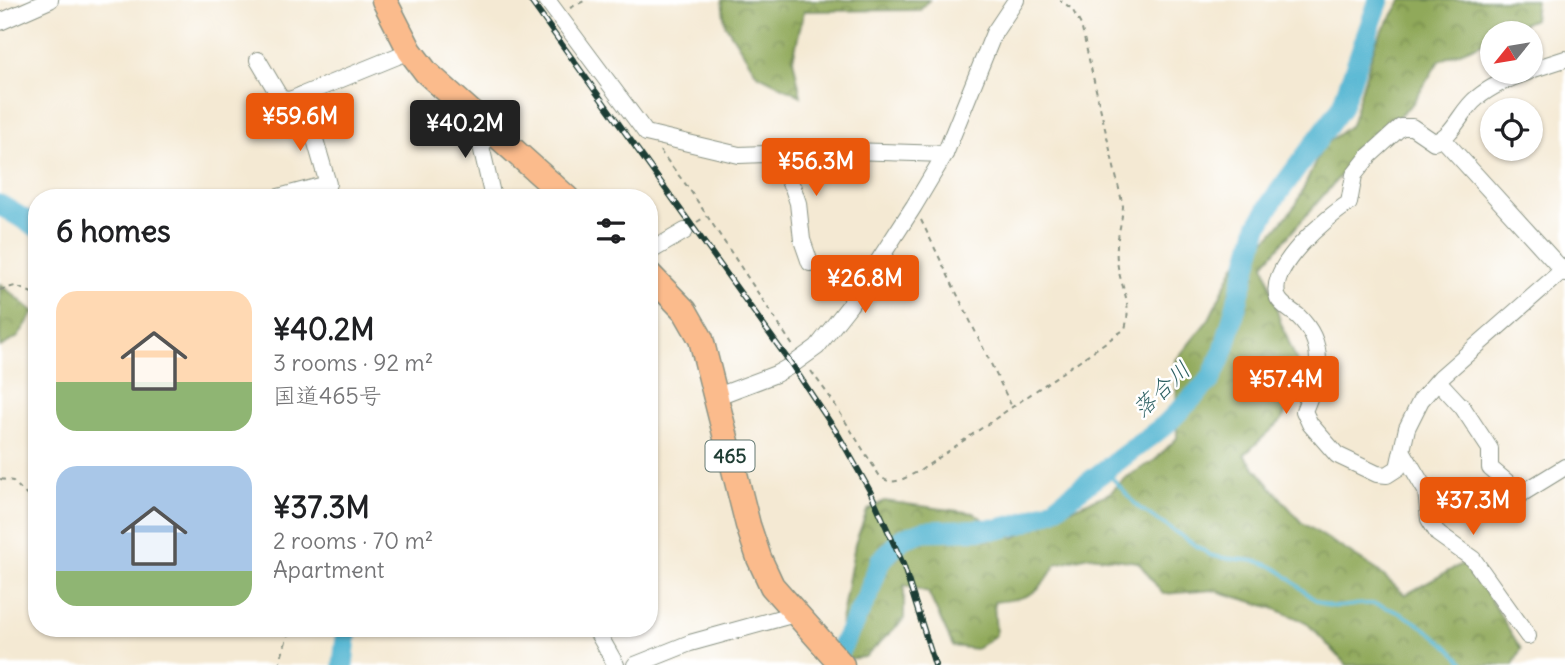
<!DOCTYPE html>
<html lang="en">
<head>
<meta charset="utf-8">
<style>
	body { margin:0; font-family:Delius,"Klee One",sans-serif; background:#f6f6f6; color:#202124; height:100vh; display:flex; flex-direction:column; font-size:26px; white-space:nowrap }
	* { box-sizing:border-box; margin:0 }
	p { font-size:23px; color:#757577 }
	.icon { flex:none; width:38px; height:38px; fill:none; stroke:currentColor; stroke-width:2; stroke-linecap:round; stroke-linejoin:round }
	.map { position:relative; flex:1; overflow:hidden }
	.sheet { position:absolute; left:28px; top:189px; width:630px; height:448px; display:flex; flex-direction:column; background:#fff; border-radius:28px; box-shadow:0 2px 5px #0004 }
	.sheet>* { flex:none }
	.needle { width:46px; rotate:240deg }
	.buttons { position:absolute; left:1480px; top:21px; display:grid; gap:14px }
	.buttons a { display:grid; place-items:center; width:63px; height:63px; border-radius:50%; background:#fff; box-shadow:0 2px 5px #0004; font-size:35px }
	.price { position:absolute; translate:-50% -60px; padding:0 16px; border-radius:7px; background:#ea580c; color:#fff; font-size:23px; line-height:46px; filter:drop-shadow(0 2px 4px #0008) }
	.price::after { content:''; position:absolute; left:50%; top:42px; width:21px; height:16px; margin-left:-10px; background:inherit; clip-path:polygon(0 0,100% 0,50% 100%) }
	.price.on { background:#222; color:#fff }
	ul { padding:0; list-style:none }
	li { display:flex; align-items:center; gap:21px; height:175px; padding:0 28px }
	li span { display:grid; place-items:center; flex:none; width:196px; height:140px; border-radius:21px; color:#555 }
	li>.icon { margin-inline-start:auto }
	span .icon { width:84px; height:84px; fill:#fffc; stroke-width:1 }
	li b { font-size:30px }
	h2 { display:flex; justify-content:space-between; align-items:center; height:84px; padding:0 28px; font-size:30px }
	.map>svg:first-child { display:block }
	.forest { fill:url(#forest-crowns); stroke:#587347; stroke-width:2 }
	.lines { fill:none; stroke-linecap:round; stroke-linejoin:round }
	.stream { stroke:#52b5d1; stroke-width:3.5 }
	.river { stroke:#52b5d1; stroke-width:21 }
	.minor-casing { stroke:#8a9384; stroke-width:18 }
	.highway-casing { stroke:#8a9384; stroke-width:27 }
	.path { stroke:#8a9384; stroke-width:2; stroke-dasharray:5 5; stroke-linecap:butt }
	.minor { stroke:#fff; stroke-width:16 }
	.highway { stroke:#fbbb8c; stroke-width:24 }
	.rail-casing { stroke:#1f3d34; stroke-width:6 }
	.rail { stroke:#fff; stroke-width:3.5; stroke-dasharray:10; stroke-linecap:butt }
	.labels { text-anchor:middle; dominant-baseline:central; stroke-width:5; stroke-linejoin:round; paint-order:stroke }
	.shield { fill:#fff; stroke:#627771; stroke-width:2 }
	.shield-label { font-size:19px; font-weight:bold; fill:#1f3d34 }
	.water-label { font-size:23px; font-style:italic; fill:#2e6163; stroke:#fff }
</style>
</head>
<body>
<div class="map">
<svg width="1565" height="665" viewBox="0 0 1565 665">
	<defs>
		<pattern id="forest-crowns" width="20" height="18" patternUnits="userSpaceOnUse" patternTransform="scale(1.75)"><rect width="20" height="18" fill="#90a95a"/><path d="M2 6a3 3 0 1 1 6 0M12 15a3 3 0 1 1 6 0" fill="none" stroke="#758b4b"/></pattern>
	</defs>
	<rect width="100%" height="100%" fill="#fff"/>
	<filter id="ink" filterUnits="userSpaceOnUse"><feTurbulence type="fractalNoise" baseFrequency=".0143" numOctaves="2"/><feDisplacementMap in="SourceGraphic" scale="14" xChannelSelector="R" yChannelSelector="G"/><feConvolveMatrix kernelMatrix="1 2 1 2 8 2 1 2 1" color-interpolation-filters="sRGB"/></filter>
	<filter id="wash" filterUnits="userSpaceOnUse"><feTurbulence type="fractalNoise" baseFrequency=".00686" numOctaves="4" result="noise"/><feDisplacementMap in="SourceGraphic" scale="28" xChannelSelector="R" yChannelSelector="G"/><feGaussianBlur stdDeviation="1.57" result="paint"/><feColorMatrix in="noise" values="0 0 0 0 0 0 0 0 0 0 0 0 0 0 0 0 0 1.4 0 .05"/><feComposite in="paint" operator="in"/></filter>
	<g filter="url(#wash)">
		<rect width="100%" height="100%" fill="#f4e9d3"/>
		<g class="forest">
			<polygon points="722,0 929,0 920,10 804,11 793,59 801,96 757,74 725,24"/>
			<path d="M1402 0H1536L1534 19 1502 33H1493V38L1439 61 1412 104 1372 139 1264 264 1280 321 1302 374 1282 420 1244 455 1301 522 1377 570 1405 595 1467 561 1521 649 1513 665H1347L1306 622 1273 608 1213 590 1163 594 1138 562 1089 556 1056 564C1038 596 1029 598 994 602L996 635 976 649 953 646 928 592 904 585V619L865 657 847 659 841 621 855 544 867 511 884 501 973 513 1014 538 1048 518 1110 493 1125 478 1155 460 1177 438 1176 360 1209 319 1235 265 1272 234 1296 205 1323 146 1351 125 1376 41Z"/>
			<polygon points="0,284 34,312 18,337 0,347"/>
		</g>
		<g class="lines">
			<path class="stream" d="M1105 470 1138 507 1210 555C1232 562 1256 556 1277 569 1294 579 1310 602 1330 606 1343 609 1359 602 1373 604 1406 610 1444 640 1466 665"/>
			<g class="river">
				<polyline points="0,205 37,227"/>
				<polyline points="343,665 347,628"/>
				<polyline points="832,665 868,595 880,561 902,539 924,531 999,529 1023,523 1052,510 1165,425 1211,379 1224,350 1258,226 1273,200 1341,108 1379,0"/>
			</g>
		</g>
	</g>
	<g filter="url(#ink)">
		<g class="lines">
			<g class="minor-casing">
				<g id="minor">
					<polyline points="547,0 646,133 739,155 851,151 945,154"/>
					<polyline points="0,22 50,0"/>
					<polyline points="258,60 281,99 290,100 410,51"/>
					<polyline points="1531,70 1565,59"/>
					<path d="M1528 72C1510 78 1491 86 1477 98 1461 110 1454 136 1434 142L1412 127H1401L1369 156 1354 175 1349 203C1327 217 1266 268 1278 298 1282 306 1292 311 1298 316 1329 346 1318 377 1304 411L1310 424 1337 455 1377 474 1387 475 1398 468 1407 428 1421 400 1441 377 1563 270"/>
					<polyline points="492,133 481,146 493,198"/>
					<polyline points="1443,139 1565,273"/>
					<polyline points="773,154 793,188 798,203 802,240 810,263"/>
					<polyline points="275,198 328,184 302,95"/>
					<polyline points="649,252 685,231"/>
					<polyline points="1438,381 1463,408 1490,449 1490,468 1521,494 1565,467"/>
					<polyline points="715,397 776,374 792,365 817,347 850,305 914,206 945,154 994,33 1016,0"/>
					<polyline points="1403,452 1426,491 1429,519 1438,534 1473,559 1528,636"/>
					<polyline points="595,628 616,665"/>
					<polyline points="635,665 690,643 795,614"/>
				</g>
			</g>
			<g class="highway-casing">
				<g id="highway">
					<polyline points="384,0 410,51 426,72 567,198"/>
					<polyline points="649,274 685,311 701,339 748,525 759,558 772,586 842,665"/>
				</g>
			</g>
			<g class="path">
				<polyline points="570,8 586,0"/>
				<polyline points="660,151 690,190 793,346"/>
				<polyline points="921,220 1011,405"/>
				<polyline points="697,222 707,216"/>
				<polyline points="0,290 15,286 37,295"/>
				<path d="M811 371 830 397 879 475C892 489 906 477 921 470L1125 329C1133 299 1120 289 1117 260 1115 242 1122 224 1123 206L1081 25 1072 9 1060 0"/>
				<polyline points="0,479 13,481 37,506"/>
				<polyline points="279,665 290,628"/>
			</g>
			<use href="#minor" class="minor"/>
			<use href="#highway" class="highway"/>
			<g class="rail-casing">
				<polyline id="rail" points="530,0 792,365 839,436 870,491 903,564 935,665"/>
			</g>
			<use href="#rail" class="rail"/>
		</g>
	</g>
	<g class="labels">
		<rect class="shield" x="705.5" y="440.5" width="49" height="31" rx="5"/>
		<g class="shield-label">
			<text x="730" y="456">465</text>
		</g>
		<g class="water-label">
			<text transform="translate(1161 389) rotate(-43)">落合川</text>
		</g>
	</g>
</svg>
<div class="buttons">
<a><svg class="needle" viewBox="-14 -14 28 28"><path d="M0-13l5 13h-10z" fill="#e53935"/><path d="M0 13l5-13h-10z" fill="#757577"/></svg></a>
<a><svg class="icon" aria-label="locate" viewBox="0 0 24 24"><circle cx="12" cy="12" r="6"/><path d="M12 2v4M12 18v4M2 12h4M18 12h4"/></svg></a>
</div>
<b class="price" style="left:300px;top:153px">¥59.6M</b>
<b class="price on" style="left:465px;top:160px">¥40.2M</b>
<b class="price" style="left:816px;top:198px">¥56.3M</b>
<b class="price" style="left:865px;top:315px">¥26.8M</b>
<b class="price" style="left:1286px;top:416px">¥57.4M</b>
<b class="price" style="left:1473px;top:537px">¥37.3M</b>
<section class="sheet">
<h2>6 homes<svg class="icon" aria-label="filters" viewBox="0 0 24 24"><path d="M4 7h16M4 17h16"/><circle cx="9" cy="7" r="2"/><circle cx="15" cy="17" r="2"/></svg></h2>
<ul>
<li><span style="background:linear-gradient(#ffd9b3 65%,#8fb573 0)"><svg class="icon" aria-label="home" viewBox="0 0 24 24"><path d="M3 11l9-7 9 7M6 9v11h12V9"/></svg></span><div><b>¥40.2M</b><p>3 rooms · 92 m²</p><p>国道465号</p></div></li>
<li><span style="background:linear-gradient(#a9c7e8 75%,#8fb573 0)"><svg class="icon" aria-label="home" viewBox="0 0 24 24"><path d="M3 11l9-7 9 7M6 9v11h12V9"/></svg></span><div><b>¥37.3M</b><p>2 rooms · 70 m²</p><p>Apartment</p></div></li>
</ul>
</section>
</div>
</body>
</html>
